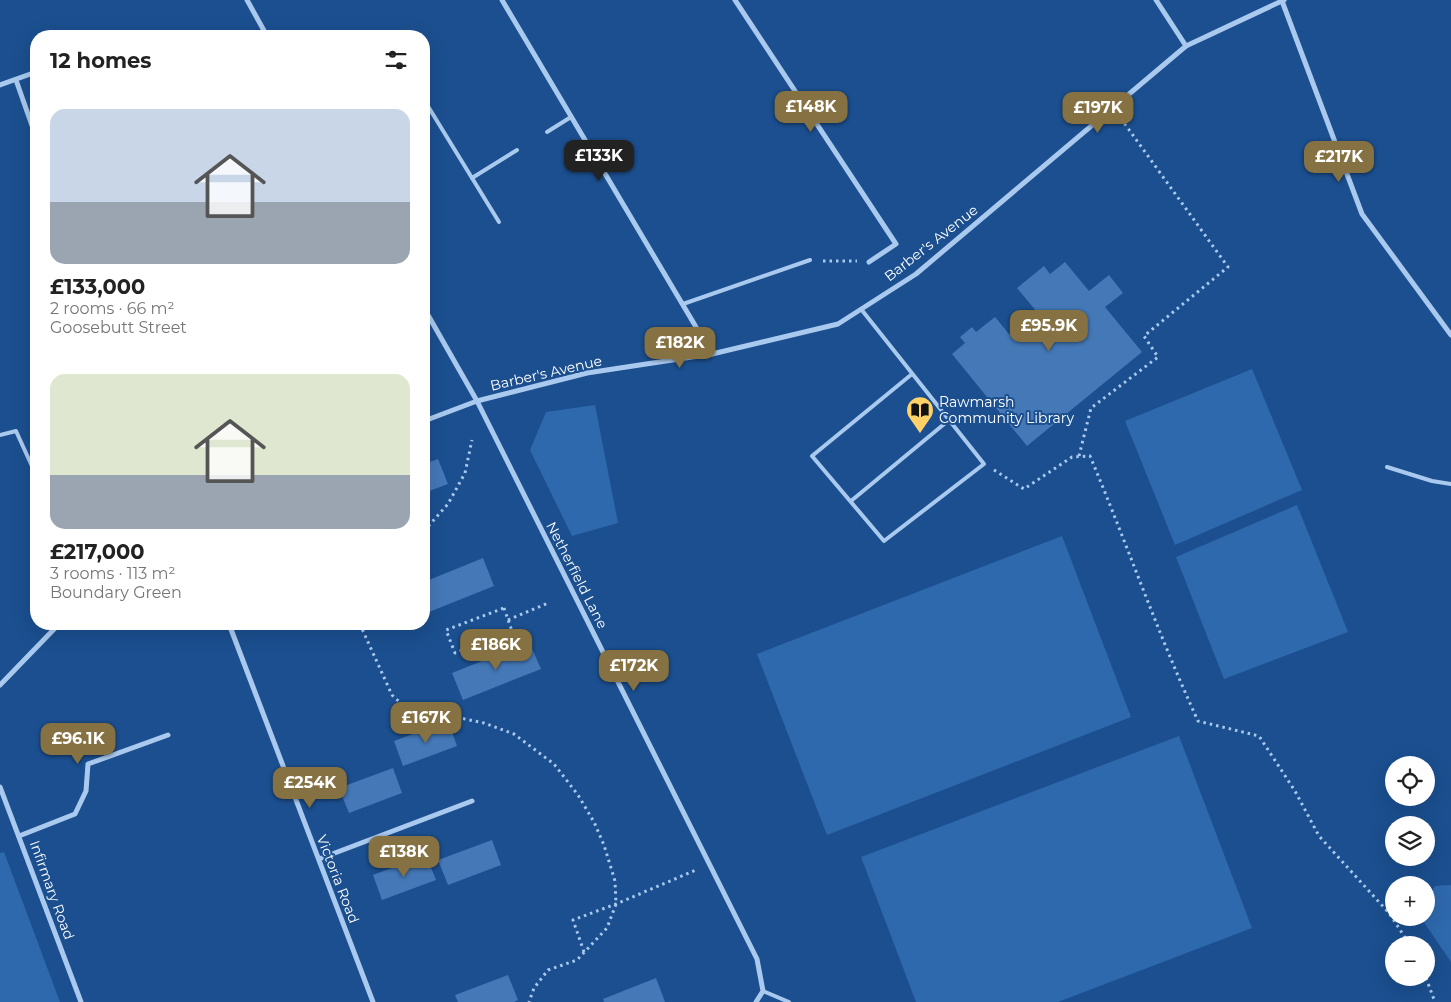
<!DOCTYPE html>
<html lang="en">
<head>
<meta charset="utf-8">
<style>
	body { margin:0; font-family:Montserrat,sans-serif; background:#f2f2f2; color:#222; height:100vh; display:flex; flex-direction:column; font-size:19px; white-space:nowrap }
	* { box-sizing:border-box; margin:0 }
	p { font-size:16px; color:#767676 }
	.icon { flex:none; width:28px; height:28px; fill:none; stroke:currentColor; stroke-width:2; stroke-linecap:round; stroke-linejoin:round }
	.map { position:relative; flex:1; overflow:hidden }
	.side { position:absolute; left:30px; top:30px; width:400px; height:600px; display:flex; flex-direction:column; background:#fff; border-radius:20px; box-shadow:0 5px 20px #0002 }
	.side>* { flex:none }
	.controls { position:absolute; left:1385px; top:756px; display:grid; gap:10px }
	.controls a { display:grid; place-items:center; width:50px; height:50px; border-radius:50%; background:#fff; box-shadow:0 5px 20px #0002; font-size:25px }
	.price { position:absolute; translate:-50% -42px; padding:0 11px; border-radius:10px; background:#857141; color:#fff; font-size:16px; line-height:32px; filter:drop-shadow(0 1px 2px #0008) }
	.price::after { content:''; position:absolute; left:50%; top:30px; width:15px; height:11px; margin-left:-8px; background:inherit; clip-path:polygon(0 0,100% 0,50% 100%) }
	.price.current { background:#222; color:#fff }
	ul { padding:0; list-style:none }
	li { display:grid; align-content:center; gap:10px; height:265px; padding:0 20px }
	li span { display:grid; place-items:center; height:155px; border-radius:15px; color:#555 }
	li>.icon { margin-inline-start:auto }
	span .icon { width:90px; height:90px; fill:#fffc; stroke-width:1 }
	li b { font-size:21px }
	h2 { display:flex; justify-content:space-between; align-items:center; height:60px; padding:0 20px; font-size:21px }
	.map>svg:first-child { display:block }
	.green { fill:#2e69ad }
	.building { fill:#4478b7 }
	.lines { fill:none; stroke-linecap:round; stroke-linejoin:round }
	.path { stroke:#a9c9ee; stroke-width:3; stroke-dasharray:2.5 4; stroke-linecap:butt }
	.service { stroke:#a9c9ee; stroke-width:4 }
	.minor { stroke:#a9c9ee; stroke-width:5 }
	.labels { text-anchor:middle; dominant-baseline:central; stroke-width:4; stroke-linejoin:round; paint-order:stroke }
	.street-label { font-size:14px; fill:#fff; stroke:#1b4f8f }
	.poi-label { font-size:14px; fill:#fff; stroke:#1b4f8f; text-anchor:start }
</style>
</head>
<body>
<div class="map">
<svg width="1451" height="1002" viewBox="0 0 1451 1002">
	<rect width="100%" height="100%" fill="#1b4f8f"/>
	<g class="green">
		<polygon points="1252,369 1302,490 1175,545 1125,421"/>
		<polygon points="595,405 618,523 572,536 530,450 546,412"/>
		<polygon points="1297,505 1348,632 1224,679 1176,557"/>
		<polygon points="1062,536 1131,717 827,835 757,654"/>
		<polygon points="1179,736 1252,928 1058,1002 916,1002 861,857"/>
		<polygon points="4,852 60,1002 0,1002 0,853"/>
		<polygon points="1451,885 1451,962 1421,918 1426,918 1426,901 1435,886"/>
	</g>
	<g class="building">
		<polygon points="1065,262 1089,291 1109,275 1123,293 1105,307 1142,352 1027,446 952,354 965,343 960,337 972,327 976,332 995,317 1009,334 1037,312 1017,288 1044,266 1050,274"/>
		<polygon points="438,459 448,484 424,493 424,464"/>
		<polygon points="483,558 494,586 424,614 424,582"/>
		<polygon points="529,642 541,669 463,700 452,673"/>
		<polygon points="448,721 457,746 403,766 394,741"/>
		<polygon points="393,768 402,793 349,813 339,788"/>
		<polygon points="492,840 501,865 448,885 438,860"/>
		<polygon points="426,855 436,880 382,900 373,875"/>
		<polygon points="508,975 518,1000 514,1002 458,1002 455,995"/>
		<polygon points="656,978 665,1002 604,1002 603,999"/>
	</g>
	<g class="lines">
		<g class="path">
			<polyline points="823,261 857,261"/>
			<polyline points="1079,456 1091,408 1158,357 1144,336 1228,267 1122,120"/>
			<path d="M994 470 1024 489 1072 457 1090 456C1127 544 1158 634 1198 721L1259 736 1295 791 1319 836 1389 913 1410 945"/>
			<polyline points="424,531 448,504 465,473 472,440"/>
			<polygon points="504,608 512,631 455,653 446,630"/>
			<polyline points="508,620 548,603"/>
			<polyline points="359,624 363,631 392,695 408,710 446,715 484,723 514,734 554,764 578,795 594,822 604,845 615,881 616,904 607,928 577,960 548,970 534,988 529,1002"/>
			<polyline points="584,952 573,920 616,904 696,870"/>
			<polyline points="1426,978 1435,1002"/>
		</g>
		<g class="service">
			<polyline points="426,103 499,222"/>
			<polyline points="547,132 571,117"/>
			<polyline points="472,178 517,150"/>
			<polyline points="683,304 810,260"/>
			<path d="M861 309C902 361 943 412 984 464L884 541 812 456 912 374"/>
			<polyline points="0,435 16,431 36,475"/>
			<polyline points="1387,467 1432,481 1451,484"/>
			<polyline points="851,501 949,420"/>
			<polyline points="763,991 789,1002"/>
		</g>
		<g class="minor">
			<polyline points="247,0 267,36"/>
			<polyline points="502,0 712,354"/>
			<polyline points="735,0 896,244 869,262"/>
			<polyline points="1156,0 1186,46"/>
			<polyline points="1282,1 1362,214 1451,335"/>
			<polyline points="16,80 36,137"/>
			<polyline points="0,85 36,72"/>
			<polyline points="424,308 477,401 757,959 763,991 756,1002"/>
			<polyline points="424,421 477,401 587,373 712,354 838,324 916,274 1186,46 1284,0"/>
			<polyline points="229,624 373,1002"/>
			<polyline points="0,685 59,624"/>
			<polyline points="0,787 81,1002"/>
			<polyline points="19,836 75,814 86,791 88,764 168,735"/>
			<polyline points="319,859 472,801"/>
		</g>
	</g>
	<defs>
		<g id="library-pin" transform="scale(1.4375)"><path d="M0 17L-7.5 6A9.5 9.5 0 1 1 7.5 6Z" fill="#ffd166" stroke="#1b4f8f"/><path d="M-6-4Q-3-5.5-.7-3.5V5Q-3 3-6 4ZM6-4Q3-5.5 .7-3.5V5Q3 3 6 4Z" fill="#111"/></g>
	</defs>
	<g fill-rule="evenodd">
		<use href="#library-pin" x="920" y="410"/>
	</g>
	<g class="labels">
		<g class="street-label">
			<text transform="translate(931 243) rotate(-38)">Barber's Avenue</text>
			<text transform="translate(546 373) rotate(-13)">Barber's Avenue</text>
			<text transform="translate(577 575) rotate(63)">Netherfield Lane</text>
			<text transform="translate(338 879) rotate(69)">Victoria Road</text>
			<text transform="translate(52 890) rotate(70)">Infirmary Road</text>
		</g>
		<g class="poi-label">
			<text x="939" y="402">Rawmarsh<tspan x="939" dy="16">Community Library</tspan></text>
		</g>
	</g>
</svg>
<div class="controls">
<a><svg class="icon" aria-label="locate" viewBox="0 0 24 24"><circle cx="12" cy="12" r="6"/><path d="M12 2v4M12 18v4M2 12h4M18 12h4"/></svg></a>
<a><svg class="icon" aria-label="layers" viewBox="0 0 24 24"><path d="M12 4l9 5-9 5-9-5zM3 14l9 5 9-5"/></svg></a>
<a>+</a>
<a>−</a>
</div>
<b class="price" style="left:811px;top:133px">£148K</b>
<b class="price" style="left:1098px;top:134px">£197K</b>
<b class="price current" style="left:599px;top:182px">£133K</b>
<b class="price" style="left:1339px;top:183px">£217K</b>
<b class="price" style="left:1049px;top:352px">£95.9K</b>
<b class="price" style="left:680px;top:369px">£182K</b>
<b class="price" style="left:496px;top:671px">£186K</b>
<b class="price" style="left:634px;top:692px">£172K</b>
<b class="price" style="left:426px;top:744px">£167K</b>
<b class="price" style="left:78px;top:765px">£96.1K</b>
<b class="price" style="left:310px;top:809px">£254K</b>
<b class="price" style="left:404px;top:878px">£138K</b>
<section class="side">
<h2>12 homes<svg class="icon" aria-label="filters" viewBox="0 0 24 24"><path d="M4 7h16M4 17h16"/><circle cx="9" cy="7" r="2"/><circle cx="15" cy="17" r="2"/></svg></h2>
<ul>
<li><span style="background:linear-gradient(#c9d6e8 60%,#9aa5b1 0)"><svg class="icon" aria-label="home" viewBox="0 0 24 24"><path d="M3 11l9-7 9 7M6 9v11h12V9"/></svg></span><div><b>£133,000</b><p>2 rooms · 66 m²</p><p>Goosebutt Street</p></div></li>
<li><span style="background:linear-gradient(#dfe7d0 65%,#9aa5b1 0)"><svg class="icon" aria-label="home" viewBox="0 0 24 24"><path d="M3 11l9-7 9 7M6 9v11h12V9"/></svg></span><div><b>£217,000</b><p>3 rooms · 113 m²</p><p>Boundary Green</p></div></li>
</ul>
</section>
</div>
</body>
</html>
